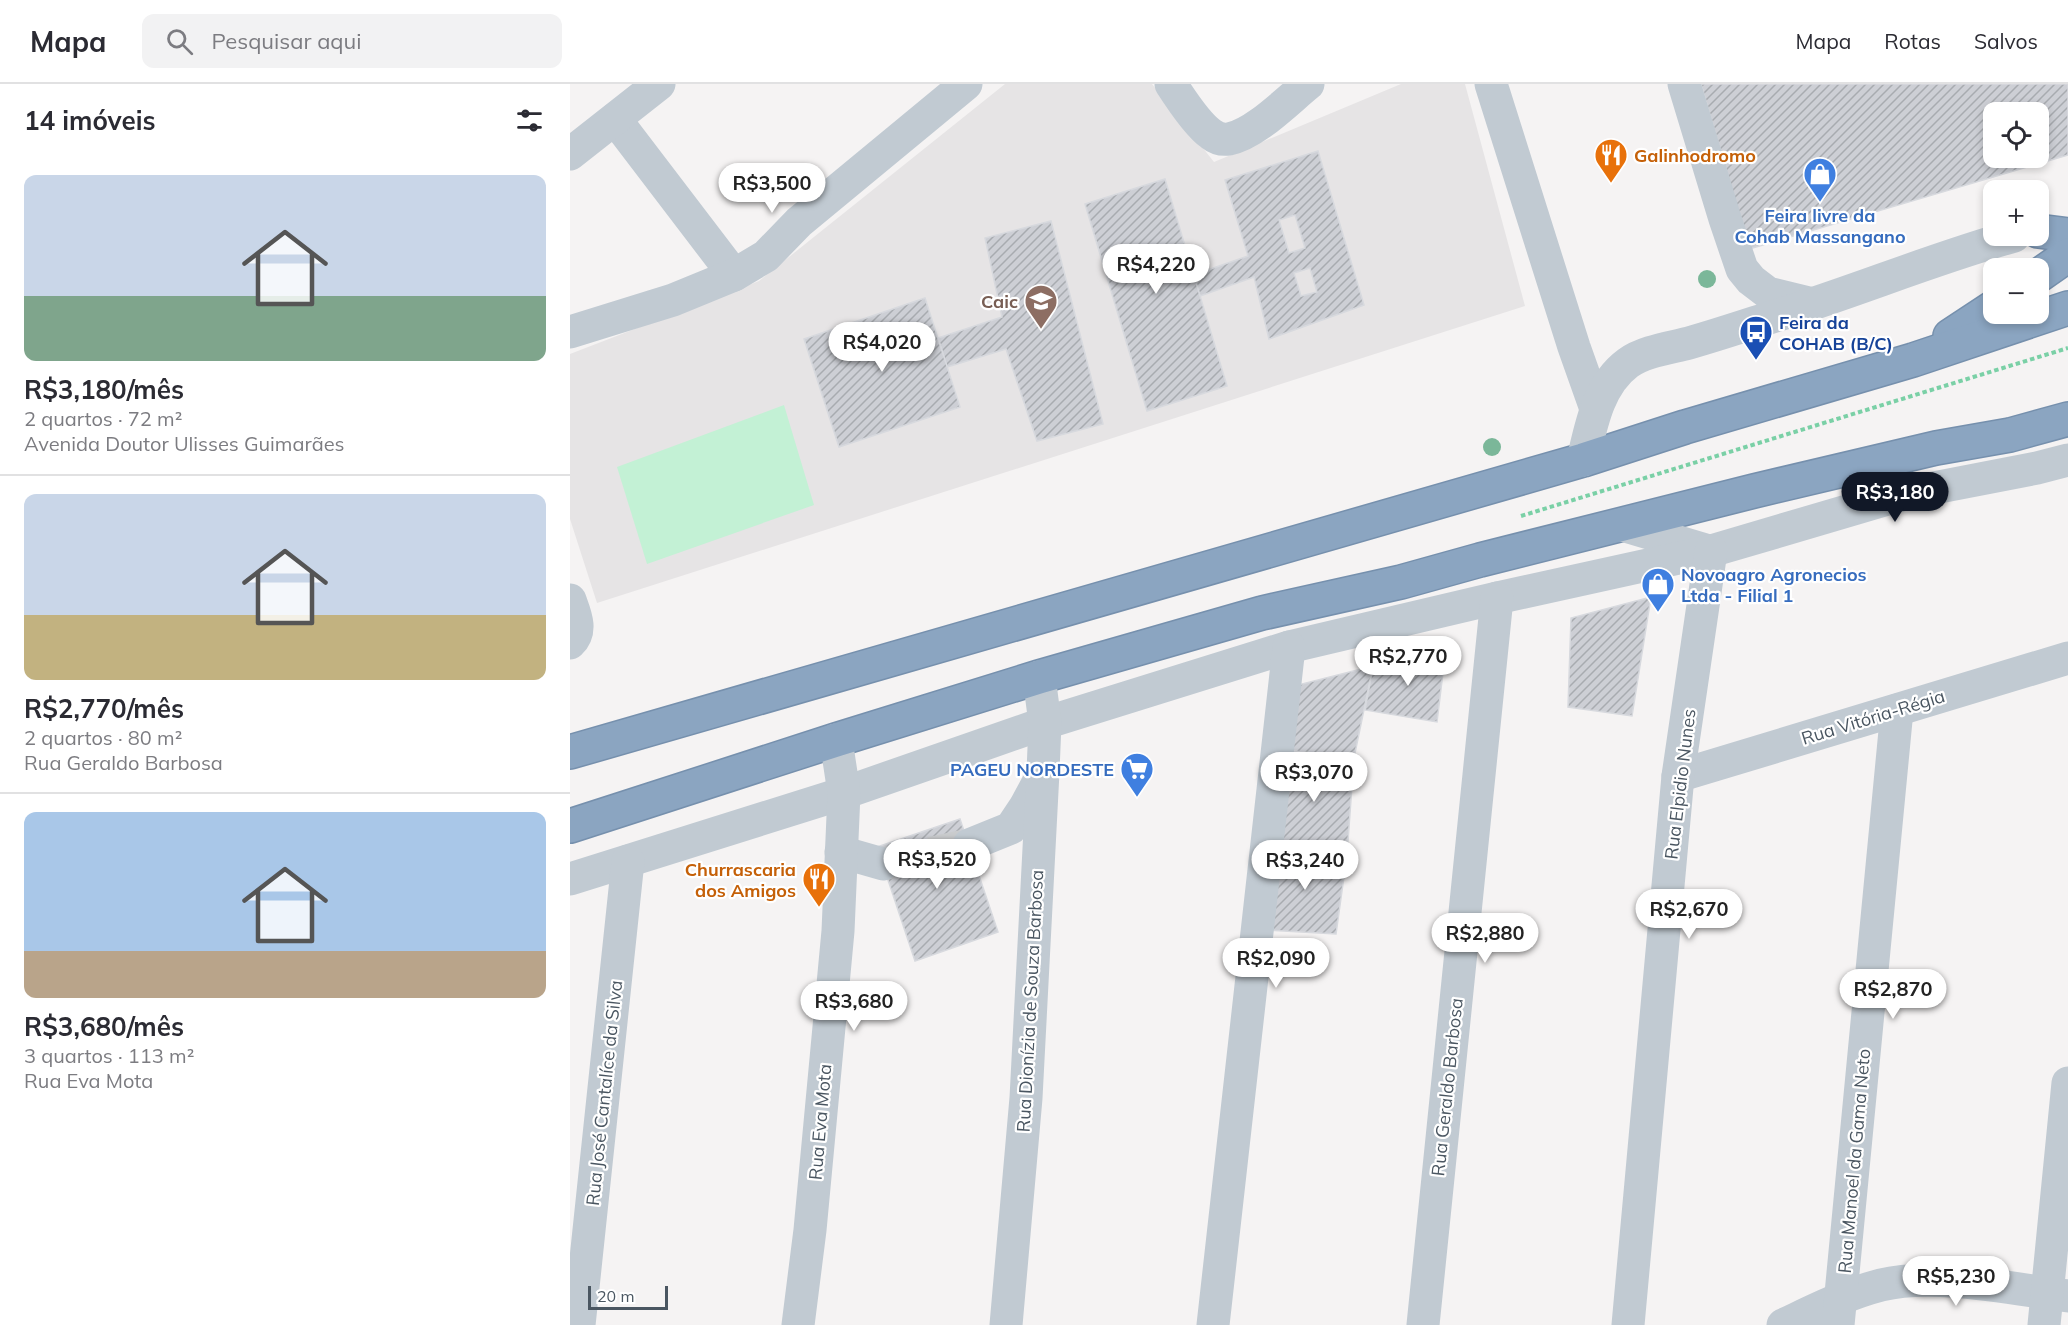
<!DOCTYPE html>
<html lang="pt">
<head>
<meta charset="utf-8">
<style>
	body { margin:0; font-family:Mulish,sans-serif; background:#f2f2f3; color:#2b2b33; height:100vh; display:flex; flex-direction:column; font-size:22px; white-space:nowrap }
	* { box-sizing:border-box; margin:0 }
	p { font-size:20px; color:#7c7c81 }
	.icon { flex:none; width:33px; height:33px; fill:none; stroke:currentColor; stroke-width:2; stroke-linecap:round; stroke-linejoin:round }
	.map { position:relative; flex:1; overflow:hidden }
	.drawer { display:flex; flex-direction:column; background:#fff; width:570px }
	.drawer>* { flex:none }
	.fabs { position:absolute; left:1413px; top:18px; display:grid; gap:12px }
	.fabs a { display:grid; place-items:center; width:66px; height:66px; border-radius:12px; background:#fff; box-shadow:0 3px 9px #0003; font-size:30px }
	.scale { position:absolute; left:18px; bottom:15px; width:80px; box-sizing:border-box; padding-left:6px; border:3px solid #4a5661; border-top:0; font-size:16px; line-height:21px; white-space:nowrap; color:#4a5661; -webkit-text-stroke:4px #fff; paint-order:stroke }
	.price { position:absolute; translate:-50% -51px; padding:0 14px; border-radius:21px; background:#fff; color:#222; font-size:20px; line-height:39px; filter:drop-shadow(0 2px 3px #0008) }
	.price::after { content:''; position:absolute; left:50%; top:36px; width:18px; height:14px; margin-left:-9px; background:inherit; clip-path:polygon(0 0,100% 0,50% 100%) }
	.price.current { background:#111827; color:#fff }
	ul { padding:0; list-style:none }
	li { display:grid; align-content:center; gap:12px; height:318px; padding:0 24px }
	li+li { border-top:2px solid #e1e1e2 }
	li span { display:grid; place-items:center; height:186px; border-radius:12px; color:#555 }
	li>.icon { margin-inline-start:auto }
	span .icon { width:108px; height:108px; fill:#fffc; stroke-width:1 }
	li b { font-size:26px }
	h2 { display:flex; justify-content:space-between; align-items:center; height:72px; padding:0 24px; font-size:26px }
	header { display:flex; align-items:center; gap:36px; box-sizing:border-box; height:84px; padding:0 30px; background:#fff; border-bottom:2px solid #e1e1e2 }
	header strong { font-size:28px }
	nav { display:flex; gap:33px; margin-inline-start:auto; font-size:21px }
	.search { width:420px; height:54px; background:#f2f2f3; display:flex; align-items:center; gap:15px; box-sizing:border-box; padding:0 21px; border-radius:12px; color:#7c7c81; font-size:22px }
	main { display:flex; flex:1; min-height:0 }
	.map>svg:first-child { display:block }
	.education { fill:#e6e4e5 }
	.pitch { fill:#c3f1d5 }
	.building { fill:url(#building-hatch); stroke:#d7d9de; stroke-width:1.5; fill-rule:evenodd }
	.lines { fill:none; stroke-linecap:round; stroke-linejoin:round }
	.minor-tunnel { stroke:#caccce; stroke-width:33; stroke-dasharray:33 16; stroke-linecap:butt }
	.highway-casing { stroke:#7690ad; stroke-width:36 }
	.path { stroke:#7ad0a6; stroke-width:4; stroke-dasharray:4.5 3; stroke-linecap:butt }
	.minor { stroke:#c1cad2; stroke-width:33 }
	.highway { stroke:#8ba5c1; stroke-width:33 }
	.tree { fill:#7bb799 }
	.labels { text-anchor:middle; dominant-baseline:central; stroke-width:4.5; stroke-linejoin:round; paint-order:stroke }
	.food-label { font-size:18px; font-weight:bold; fill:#c56008; stroke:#fff; text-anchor:start }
	.shop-label { font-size:18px; font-weight:bold; fill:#366cbe; stroke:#fff }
	.education-label { font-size:18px; font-weight:bold; fill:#785e54; stroke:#fff; text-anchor:end }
	.transit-label { font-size:18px; font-weight:bold; fill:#164399; stroke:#fff; text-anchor:start }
	.street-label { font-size:18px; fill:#4a5661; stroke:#fff }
</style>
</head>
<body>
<header>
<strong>Mapa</strong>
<div class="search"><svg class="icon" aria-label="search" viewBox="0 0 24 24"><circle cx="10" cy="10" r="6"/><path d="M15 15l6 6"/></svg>Pesquisar aqui</div>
<nav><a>Mapa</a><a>Rotas</a><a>Salvos</a></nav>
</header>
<main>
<section class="drawer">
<h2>14 imóveis<svg class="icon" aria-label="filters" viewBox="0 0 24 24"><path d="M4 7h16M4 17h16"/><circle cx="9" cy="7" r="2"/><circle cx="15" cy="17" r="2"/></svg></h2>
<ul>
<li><span style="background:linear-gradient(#c9d6e8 65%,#7fa58c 0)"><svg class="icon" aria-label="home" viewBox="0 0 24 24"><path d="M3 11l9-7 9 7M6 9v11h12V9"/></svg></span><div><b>R$3,180/mês</b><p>2 quartos · 72 m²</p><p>Avenida Doutor Ulisses Guimarães</p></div></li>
<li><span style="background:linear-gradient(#c9d6e8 65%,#c2b280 0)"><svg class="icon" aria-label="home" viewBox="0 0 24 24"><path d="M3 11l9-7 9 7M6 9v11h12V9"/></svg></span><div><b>R$2,770/mês</b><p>2 quartos · 80 m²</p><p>Rua Geraldo Barbosa</p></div></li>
<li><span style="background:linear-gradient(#a9c7e8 75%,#b9a48a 0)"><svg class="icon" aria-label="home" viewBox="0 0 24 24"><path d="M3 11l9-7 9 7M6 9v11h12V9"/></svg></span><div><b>R$3,680/mês</b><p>3 quartos · 113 m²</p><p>Rua Eva Mota</p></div></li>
</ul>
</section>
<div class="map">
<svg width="1498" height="1241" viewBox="0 0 1498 1241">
	<defs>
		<pattern id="building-hatch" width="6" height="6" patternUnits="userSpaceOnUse" patternTransform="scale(1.5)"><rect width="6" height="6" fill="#cdcfd5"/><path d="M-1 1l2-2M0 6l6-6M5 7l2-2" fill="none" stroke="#a8abb0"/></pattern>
	</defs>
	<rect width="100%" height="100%" fill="#f5f3f3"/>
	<polygon class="education" points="435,0 582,0 644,78 831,0 895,0 955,222 27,519 0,435 0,270 189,197"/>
	<polygon class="pitch" points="214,321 244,421 77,480 47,383"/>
	<g class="building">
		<path d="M1131 0H1498V71L1179 165ZM1424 28H1468V74H1424Z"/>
		<path d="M748 67 794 221 699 255 684 193 630 212 623 191 678 172 655 96ZM725 131 735 164 719 169 709 136ZM740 184 747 208 731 212 724 189Z"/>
		<polygon points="595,95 657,302 577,327 515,120"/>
		<polygon points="481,137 533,340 467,357 436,265 377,283 368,254 432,233 415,154"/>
		<polygon points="355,214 390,323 269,363 234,255"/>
		<polygon points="1081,513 1062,632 998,623 1001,534"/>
		<polygon points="876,564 867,638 795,626 803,582"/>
		<polygon points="803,582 784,674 714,666 720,603"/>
		<polygon points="714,666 784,674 777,771 703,764"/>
		<polygon points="390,735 428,848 345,877 307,763"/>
		<polygon points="703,764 777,771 766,850 695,846"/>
	</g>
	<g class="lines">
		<polyline class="minor-tunnel" points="313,780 399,761"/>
		<g class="highway-casing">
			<g id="highway">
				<polyline points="1468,147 1498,151"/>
				<polyline points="1468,192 1498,171"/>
				<polyline points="1380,252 1424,223"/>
				<polyline points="0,668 1013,376 1115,343 1343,276 1498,224"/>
				<polyline points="0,742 266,656 469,593 692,529 831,498 910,476 1184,407 1366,364 1440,351 1498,335"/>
			</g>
		</g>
		<polyline class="path" points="951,432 1498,264"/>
		<g class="minor">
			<path d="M601 0C610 14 628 41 641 50 646 54 653 56 659 55 685 50 717 17 738 0"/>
			<polyline points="921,0 1004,263 1026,325"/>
			<polyline points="1114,0 1155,135 1172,185 1181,196 1198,209 1243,220"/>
			<polyline points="45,35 164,191"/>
			<polyline points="0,70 89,0"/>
			<polyline points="0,248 103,216 164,191 196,172 229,138 396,0"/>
			<path d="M1013 376C1021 342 1028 301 1058 279 1075 267 1100 264 1119 259 1147 251 1174 242 1202 233 1284 208 1362 175 1444 152"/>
			<polyline points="1052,441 1139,467"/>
			<path d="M0 516C5 530 13 547 0 559"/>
			<polyline points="1108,692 1498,574"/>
			<polyline points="399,761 441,744 455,723 469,697"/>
			<polyline points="271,768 313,780"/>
			<polyline points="0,795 274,709 475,639 719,563 927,514 1141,467 1338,409 1467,384 1498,376"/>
			<polyline points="9,1241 58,777"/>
			<polyline points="228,1241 240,1146 268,847 274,709 266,656"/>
			<polyline points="436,1241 456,1014 473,688 475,639 469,593"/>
			<polyline points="643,1241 719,563"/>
			<polyline points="853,1241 927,514"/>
			<polyline points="1058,1241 1108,692 1141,467"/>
			<path d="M1213 1241C1245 1226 1276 1210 1311 1201 1365 1188 1443 1205 1498 1212"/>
			<polyline points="1268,1241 1327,626"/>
			<polyline points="1474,1241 1498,999"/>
		</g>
		<use href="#highway" class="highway"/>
	</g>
	<g class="tree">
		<circle cx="1137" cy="195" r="9"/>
		<circle cx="922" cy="363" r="9"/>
	</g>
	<defs>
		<g id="restaurant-pin" transform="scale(1.725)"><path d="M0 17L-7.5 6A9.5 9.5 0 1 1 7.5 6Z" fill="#e8710a" stroke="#fff"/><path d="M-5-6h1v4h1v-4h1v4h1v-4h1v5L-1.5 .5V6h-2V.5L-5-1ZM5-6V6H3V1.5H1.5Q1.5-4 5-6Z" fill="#fff"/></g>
		<g id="shop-pin" transform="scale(1.725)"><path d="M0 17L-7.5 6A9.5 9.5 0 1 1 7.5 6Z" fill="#3f7fe0" stroke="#fff"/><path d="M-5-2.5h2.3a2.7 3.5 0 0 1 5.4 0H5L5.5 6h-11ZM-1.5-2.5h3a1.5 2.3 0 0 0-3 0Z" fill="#fff"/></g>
		<g id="school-pin" transform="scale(1.725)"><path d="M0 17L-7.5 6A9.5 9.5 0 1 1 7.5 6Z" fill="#8d6e63" stroke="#fff"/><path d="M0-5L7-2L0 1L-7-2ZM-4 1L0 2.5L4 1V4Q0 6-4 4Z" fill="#fff"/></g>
		<g id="bus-pin" transform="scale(1.725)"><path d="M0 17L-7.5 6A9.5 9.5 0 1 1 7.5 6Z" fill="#1a4fb4" stroke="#fff"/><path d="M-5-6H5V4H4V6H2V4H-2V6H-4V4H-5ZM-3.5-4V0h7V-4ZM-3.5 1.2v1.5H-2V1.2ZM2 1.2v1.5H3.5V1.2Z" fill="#fff"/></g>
		<g id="supermarket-pin" transform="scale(1.725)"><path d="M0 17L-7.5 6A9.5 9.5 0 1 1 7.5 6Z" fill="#3f7fe0" stroke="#fff"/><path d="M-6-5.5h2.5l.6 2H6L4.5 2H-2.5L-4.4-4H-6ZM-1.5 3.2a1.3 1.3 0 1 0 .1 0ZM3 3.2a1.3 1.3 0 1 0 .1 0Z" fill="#fff"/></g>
	</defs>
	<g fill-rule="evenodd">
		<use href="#restaurant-pin" x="1041" y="71"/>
		<use href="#shop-pin" x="1250" y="90"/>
		<use href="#school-pin" x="471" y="217"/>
		<use href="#bus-pin" x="1186" y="248"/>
		<use href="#shop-pin" x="1088" y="500"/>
		<use href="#supermarket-pin" x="567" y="685"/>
		<use href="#restaurant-pin" x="249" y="795"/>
	</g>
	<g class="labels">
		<g class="food-label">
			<text x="1064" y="71">Galinhodromo</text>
			<text x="226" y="785" text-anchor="end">Churrascaria<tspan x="226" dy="21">dos Amigos</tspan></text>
		</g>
		<g class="shop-label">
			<text x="1250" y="131">Feira livre da<tspan x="1250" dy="21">Cohab Massangano</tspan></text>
			<text x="1111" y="490" text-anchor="start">Novoagro Agronecios<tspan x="1111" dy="21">Ltda - Filial 1</tspan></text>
			<text x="544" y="685" text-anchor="end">PAGEU NORDESTE</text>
		</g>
		<g class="education-label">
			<text x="448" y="217">Caic</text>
		</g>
		<g class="transit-label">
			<text x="1209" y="238">Feira da<tspan x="1209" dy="21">COHAB (B/C)</tspan></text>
		</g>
		<g class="street-label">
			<text transform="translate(1303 633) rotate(-17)">Rua Vitória-Régia</text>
			<text transform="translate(1110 700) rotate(-83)">Rua Elpidio Nunes</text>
			<text transform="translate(460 917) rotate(-87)">Rua Dionízia de Souza Barbosa</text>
			<text transform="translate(877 1003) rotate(-84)">Rua Geraldo Barbosa</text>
			<text transform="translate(34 1009) rotate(-84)">Rua José Cantalíce da Silva</text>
			<text transform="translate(250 1038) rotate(-85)">Rua Eva Mota</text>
			<text transform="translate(1284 1077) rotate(-85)">Rua Manoel da Gama Neto</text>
		</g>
	</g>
</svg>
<div class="fabs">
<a><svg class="icon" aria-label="locate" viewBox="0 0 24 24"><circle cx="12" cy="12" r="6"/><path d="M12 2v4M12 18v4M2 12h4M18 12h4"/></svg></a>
<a>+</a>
<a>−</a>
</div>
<div class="scale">20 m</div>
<b class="price" style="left:202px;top:130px">R$3,500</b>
<b class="price" style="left:586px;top:211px">R$4,220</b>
<b class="price" style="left:312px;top:289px">R$4,020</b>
<b class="price current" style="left:1325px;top:439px">R$3,180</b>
<b class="price" style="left:838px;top:603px">R$2,770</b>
<b class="price" style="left:744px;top:719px">R$3,070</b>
<b class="price" style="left:367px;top:806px">R$3,520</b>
<b class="price" style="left:735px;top:807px">R$3,240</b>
<b class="price" style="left:1119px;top:856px">R$2,670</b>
<b class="price" style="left:915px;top:880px">R$2,880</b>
<b class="price" style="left:706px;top:905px">R$2,090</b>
<b class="price" style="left:1323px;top:936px">R$2,870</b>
<b class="price" style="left:284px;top:948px">R$3,680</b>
<b class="price" style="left:1386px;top:1223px">R$5,230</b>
</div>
</main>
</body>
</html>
